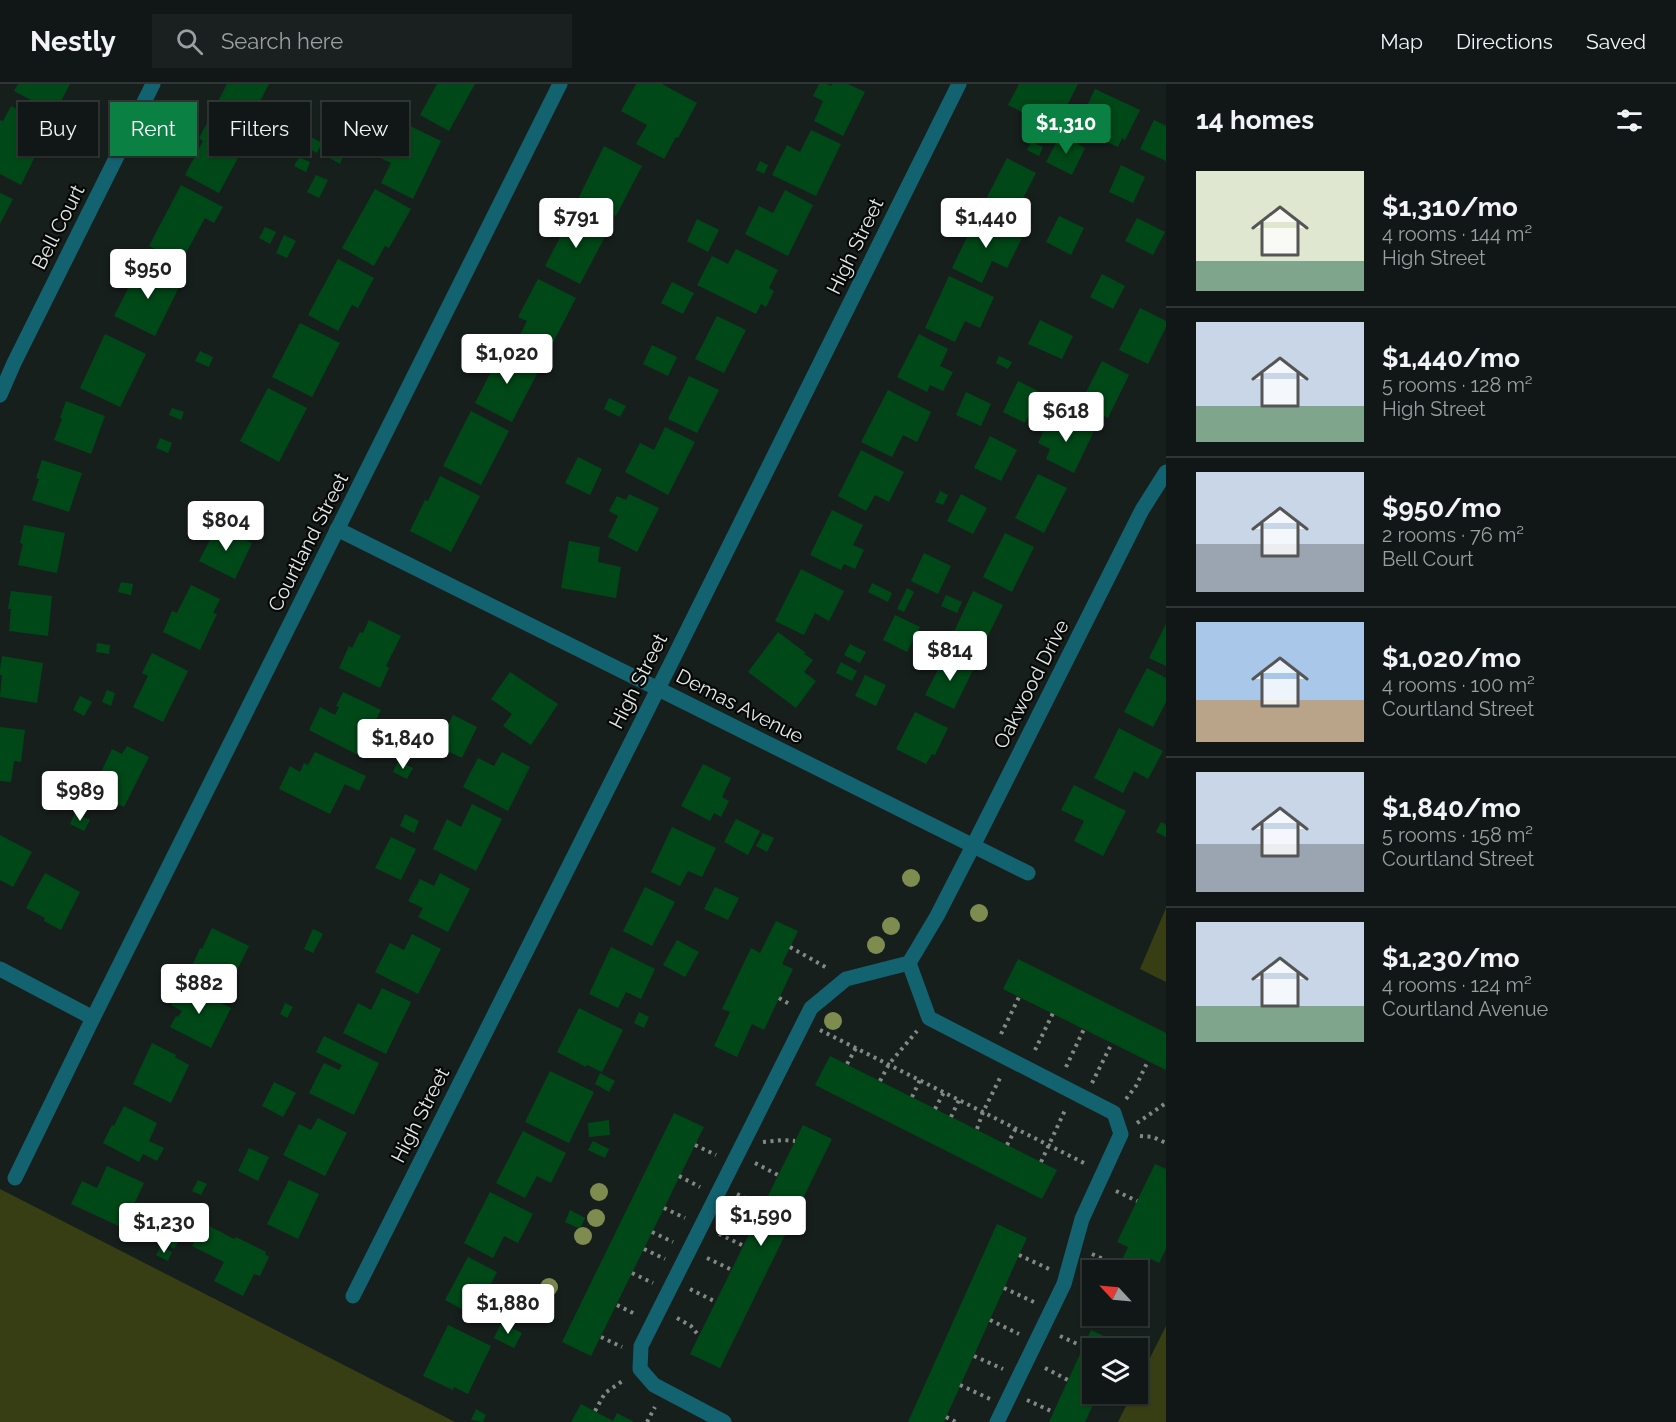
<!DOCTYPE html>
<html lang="en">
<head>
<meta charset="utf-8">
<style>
	body { margin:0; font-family:Raleway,sans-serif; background:#1a201f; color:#f1f3f6; height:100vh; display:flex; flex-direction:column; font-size:22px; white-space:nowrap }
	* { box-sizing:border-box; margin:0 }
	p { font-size:20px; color:#9c9fa1 }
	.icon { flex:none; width:33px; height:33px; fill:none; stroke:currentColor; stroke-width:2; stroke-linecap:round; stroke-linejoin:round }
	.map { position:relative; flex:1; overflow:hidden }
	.drawer { display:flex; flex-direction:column; background:#111716; width:510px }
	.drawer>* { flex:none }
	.guide { position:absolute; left:18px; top:18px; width:570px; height:54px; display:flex; gap:12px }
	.needle { width:39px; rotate:296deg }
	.controls { position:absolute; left:1082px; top:1176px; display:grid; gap:12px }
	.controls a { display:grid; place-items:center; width:66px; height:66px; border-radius:0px; background:#111716; box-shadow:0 2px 4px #0004,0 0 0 2px #303635; font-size:30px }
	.price { position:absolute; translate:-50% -51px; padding:0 14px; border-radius:6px; background:#fff; color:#222; font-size:20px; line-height:39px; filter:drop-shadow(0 2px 3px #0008) }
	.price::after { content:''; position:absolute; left:50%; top:36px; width:18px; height:14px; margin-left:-9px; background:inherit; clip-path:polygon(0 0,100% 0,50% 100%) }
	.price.on { background:#0b8043; color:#fff }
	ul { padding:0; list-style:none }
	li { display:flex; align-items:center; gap:18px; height:150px; padding:0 30px }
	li+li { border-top:2px solid #303635 }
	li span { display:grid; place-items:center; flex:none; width:168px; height:120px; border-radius:0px; color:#555 }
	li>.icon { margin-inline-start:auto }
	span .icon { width:72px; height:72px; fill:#fffc; stroke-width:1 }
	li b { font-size:26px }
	h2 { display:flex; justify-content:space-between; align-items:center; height:72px; padding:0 30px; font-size:26px }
	.pill { padding:0 21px; border-radius:0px; background:#111716; box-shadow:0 2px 4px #0004,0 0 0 2px #303635; font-size:21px; line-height:54px }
	.pill.on { background:#0b8043; color:#fff }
	header { display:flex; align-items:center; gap:36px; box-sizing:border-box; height:84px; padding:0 30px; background:#111716; border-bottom:2px solid #303635 }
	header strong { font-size:28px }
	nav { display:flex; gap:33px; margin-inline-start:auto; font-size:21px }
	.search { width:420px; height:54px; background:#1a201f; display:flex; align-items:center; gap:15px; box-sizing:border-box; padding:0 21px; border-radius:0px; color:#9c9fa1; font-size:22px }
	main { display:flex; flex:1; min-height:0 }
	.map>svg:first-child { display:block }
	.green { fill:#383e14 }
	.building { fill:#004817 }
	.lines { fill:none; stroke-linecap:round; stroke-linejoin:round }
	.path { stroke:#828987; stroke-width:4; stroke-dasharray:3 4.5; stroke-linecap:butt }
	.minor { stroke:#13626f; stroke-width:15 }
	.tree { fill:#7f8c50 }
	.labels { text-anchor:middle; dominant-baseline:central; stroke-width:4.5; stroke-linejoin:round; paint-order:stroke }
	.street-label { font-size:20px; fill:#e4e9e8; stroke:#050807 }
</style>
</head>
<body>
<header>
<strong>Nestly</strong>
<div class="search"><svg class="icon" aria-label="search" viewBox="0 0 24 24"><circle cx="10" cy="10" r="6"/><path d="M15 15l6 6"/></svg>Search here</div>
<nav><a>Map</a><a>Directions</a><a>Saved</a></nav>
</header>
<main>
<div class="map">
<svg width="1166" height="1338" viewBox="0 0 1166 1338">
	<rect width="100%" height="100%" fill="#171f1d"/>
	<g class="green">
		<polygon points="1166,824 1166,898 1140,885"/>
		<polygon points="0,1105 455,1338 0,1338"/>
		<polygon points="1166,1242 1166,1338 1118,1338 1132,1310 1137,1310 1137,1300"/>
	</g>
	<g class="building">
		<polygon points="18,0 70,0 55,29 14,7"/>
		<polygon points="227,0 269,0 249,38 216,21"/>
		<polygon points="437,0 475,0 449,47 420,31"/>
		<polygon points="636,0 662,0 697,19 678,54 676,53 664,75 636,60 647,41 621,27"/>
		<polygon points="819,0 827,0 831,2 832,0 848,0 865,8 843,52 814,37 823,17 813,12"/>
		<polygon points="1019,0 1078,0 1055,45 1008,21"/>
		<polygon points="1095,5 1140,26 1125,56 1122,54 1118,63 1098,54 1102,45 1081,34"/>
		<polygon points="11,22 50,42 21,101 0,90 0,36 3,37"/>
		<polygon points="212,30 251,50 219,109 185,91 203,57 199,54"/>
		<polygon points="1154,36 1166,42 1166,77 1140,65"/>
		<polygon points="410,42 441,57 413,115 381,99 391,79 378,73 387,54 401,61"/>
		<polygon points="811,46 841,60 816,112 772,91 787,61 800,68"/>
		<polygon points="1060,51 1085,64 1072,91 1046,78"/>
		<polygon points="311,53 322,59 317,69 306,63"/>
		<polygon points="1031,58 1043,63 1039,72 1027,66"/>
		<polygon points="329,62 344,70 340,80 324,71"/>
		<polygon points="604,62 642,82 616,132 579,113"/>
		<polygon points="299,73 310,78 306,88 294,82"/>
		<polygon points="1007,74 1036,89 1014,132 985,117"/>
		<polygon points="760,77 768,81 764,90 756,86"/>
		<polygon points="1121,81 1145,93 1133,119 1109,108"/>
		<polygon points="316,91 328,96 319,114 307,108"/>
		<polygon points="181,101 223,123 214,139 205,134 181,178 149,162"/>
		<polygon points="375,105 411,125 389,164 385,162 374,182 342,164"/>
		<polygon points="785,106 813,121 788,172 745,150 759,122 773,129"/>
		<polygon points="0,109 13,115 0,140"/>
		<polygon points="573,129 608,147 580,200 545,182"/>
		<polygon points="977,132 1022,154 1007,184 992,177 982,199 952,184"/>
		<polygon points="1059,132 1084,144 1071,171 1046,158"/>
		<polygon points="1137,134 1165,148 1153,171 1125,157"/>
		<polygon points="697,135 719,146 708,168 687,157"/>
		<polygon points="265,143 276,148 270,160 259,154"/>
		<polygon points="284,151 296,157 287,174 276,169"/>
		<polygon points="736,165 778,186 769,204 774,207 766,223 761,220 756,230 697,201 712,172 728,180"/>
		<polygon points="338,175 374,194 358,224 352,221 338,247 308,231"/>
		<polygon points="141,179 181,199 155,252 114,232"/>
		<polygon points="1102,190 1125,202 1113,225 1090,213"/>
		<polygon points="949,192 994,213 980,244 965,237 955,258 925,244"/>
		<polygon points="538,195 576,214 547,270 518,255 527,237 518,233"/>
		<polygon points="672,198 694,209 683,230 661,219"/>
		<polygon points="1140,224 1166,237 1166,243 1148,280 1119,266"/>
		<polygon points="717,232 746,246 724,289 695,275"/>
		<polygon points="1040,236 1073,252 1062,275 1028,260"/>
		<polygon points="300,239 340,259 312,313 272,293"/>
		<polygon points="105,250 146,270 120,323 80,304"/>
		<polygon points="919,250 948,265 940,282 953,288 943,307 930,301 927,308 897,293"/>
		<polygon points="652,261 677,273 668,292 643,280"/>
		<polygon points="503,264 540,284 512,338 475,319"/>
		<polygon points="200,267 213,273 209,283 195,277"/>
		<polygon points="999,272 1012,278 1008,285 996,279"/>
		<polygon points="1102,277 1129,291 1108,334 1080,320"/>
		<polygon points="689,292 719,306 697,349 668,335"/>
		<polygon points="1018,297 1044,310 1034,331 1030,329 1025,339 1003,328"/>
		<polygon points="268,304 307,324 279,378 240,357"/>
		<polygon points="888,306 931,328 917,358 903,351 892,373 861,358"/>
		<polygon points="966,308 991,320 981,342 956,331"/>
		<polygon points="609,314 626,322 620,333 604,325"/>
		<polygon points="66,317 105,332 91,370 54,356 62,335 60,334"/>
		<polygon points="172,324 184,328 181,336 169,331"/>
		<polygon points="471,327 509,347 481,401 443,382"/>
		<polygon points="1065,333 1094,347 1074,389 1046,375 1050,365 1038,359 1047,339 1060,345"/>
		<polygon points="665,343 695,358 668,411 625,388 640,359 654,366"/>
		<polygon points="990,352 1017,366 1001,397 974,384"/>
		<polygon points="160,354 172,359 168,369 156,364"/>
		<polygon points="861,366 904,388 889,418 875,411 866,427 838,412"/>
		<polygon points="578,373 602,385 590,411 565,399"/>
		<polygon points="42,376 82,389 69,428 32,416 39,395 36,394"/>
		<polygon points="1038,390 1067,404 1044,449 1015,434"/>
		<polygon points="440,392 480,412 451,468 410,447 425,416 428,417"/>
		<polygon points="940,407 948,411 943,421 935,418"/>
		<polygon points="629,410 659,424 637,468 608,453 618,432 609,427 617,412 626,416"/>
		<polygon points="961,410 987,424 973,450 947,437"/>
		<polygon points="832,426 863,441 853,461 864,466 855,485 844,480 841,486 810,471"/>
		<polygon points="24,441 65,449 57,489 18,481 23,460 20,459"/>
		<polygon points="217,442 252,459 235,495 199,477"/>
		<polygon points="1005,449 1034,463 1012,508 983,493"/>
		<polygon points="569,457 600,463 598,478 621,483 616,514 561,504"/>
		<polygon points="924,469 951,482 938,510 911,497"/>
		<polygon points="801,485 844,507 829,537 815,529 804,551 775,537"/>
		<polygon points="121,498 133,500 131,511 118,508"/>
		<polygon points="872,499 892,509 888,518 868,508"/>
		<polygon points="191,501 220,515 213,529 217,530 200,566 163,548 172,527 177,529"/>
		<polygon points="907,504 914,508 904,528 897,525"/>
		<polygon points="11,507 52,512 48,552 9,547 11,525 8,525"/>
		<polygon points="973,507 1003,521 981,566 952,552"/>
		<polygon points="946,511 962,518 957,529 941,522"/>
		<polygon points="895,531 920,543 907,568 883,556"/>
		<polygon points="369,536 401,552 386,582 389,584 380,604 339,584 349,562 352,564 360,548 363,549"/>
		<polygon points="1166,540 1166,582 1149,574"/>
		<polygon points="778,548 806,569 804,570 813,576 804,588 816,597 796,624 748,588"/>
		<polygon points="97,559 110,561 109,570 96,568"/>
		<polygon points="850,560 866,568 860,579 844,571"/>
		<polygon points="152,569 188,587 163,638 133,623 148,592 142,589"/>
		<polygon points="946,570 974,584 954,625 925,611"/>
		<polygon points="2,572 43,579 37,619 0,613 2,591 0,591 0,585"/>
		<polygon points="841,578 857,587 852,597 836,589"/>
		<polygon points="1147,584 1166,594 1166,618 1153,643 1124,628"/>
		<polygon points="510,588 558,620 531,661 503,642 512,630 491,615"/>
		<polygon points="865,591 886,601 876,622 855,612"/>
		<polygon points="107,606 115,609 111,622 102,618"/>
		<polygon points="343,608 381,626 358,671 309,646 320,623 335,631 339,623 336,622"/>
		<polygon points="80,612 92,618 84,632 73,626"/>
		<polygon points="915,628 948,644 935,671 932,670 926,680 896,665"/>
		<polygon points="453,631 477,643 462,674 437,662"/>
		<polygon points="0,643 25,646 21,678 14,677 11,698 0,697"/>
		<polygon points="1119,644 1163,667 1148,695 1134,687 1123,709 1094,694"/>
		<polygon points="127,662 149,673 124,723 92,707 112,665 122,670"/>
		<polygon points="315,668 366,692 359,707 345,700 330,730 279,705 290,682 300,688 304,679 308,681"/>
		<polygon points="502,668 530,683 508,727 463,703 478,674 494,682"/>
		<polygon points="398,677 413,684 407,695 393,688"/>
		<polygon points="703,680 731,694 722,713 729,717 721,733 714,729 710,737 681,722"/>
		<polygon points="50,695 57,699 51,709 44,705"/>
		<polygon points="1074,701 1126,727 1103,772 1074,757 1084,737 1061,726"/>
		<polygon points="472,720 502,735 476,787 433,765 447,735 461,743"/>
		<polygon points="75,729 90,736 84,747 70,740"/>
		<polygon points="405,730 419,737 414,749 400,742"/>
		<polygon points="736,735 760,747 748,771 724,758"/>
		<polygon points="1161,738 1166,741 1166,753 1156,748"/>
		<polygon points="672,743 716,764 702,793 688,787 680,802 651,788"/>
		<polygon points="763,749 774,754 767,768 756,762"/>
		<polygon points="0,751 32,768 13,803 0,796"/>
		<polygon points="391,753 416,765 401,796 375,784"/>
		<polygon points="45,789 80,808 61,846 44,837 45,834 26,824"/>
		<polygon points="440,789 470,805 448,848 418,833 423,824 408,817 420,795 434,802"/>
		<polygon points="645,803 675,818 652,862 623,847"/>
		<polygon points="715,803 739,814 728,836 704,825"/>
		<polygon points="776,837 798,847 782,880 793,885 764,946 752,940 737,973 714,962 730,928 722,925 751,864 760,869"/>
		<polygon points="212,844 249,862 231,898 193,880 200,864 202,865"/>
		<polygon points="313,845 323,850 313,869 304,865"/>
		<polygon points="412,850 441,865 418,910 375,888 390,859 404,866"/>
		<polygon points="677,856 699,868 685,893 663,881"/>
		<polygon points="611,863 655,885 641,915 626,908 618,924 589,910"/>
		<polygon points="1018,875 1166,949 1166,986 1003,905"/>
		<polygon points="182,899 231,924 211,964 170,943 176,932 178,933 182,927 171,921"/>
		<polygon points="382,904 411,918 386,970 343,949 358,919 371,926"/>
		<polygon points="285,919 293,923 287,934 280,930"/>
		<polygon points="579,924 623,946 602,988 587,981 586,983 557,968"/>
		<polygon points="639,928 649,933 644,944 634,939"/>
		<polygon points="324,952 379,979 354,1031 309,1009 324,979 339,986 342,981 316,968"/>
		<polygon points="152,959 176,971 175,973 189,981 171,1019 133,1000"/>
		<polygon points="830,972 1057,1086 1042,1115 815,1001"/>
		<polygon points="550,987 594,1008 569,1059 525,1038"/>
		<polygon points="600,989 615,997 609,1008 595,1000"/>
		<polygon points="274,998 296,1009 283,1033 262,1022"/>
		<polygon points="124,1022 157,1039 149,1057 164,1064 157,1077 143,1070 139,1078 103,1059 112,1041 114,1042"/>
		<polygon points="674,1029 704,1043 591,1272 562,1258"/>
		<polygon points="318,1034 347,1049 325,1092 283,1071 299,1040 311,1046"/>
		<polygon points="609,1036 610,1051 589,1053 588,1039"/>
		<polygon points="803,1041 832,1055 720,1284 690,1270"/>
		<polygon points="523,1047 566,1069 551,1099 537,1092 525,1114 496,1099"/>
		<polygon points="593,1057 609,1065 605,1074 588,1066"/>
		<polygon points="249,1064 269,1073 258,1097 238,1087"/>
		<polygon points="1155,1080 1166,1085 1166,1165 1159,1179 1151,1175 1137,1204 1137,1186 1117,1186 1128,1163 1117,1158"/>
		<polygon points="107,1082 144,1099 123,1144 71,1120 82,1097 97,1104"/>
		<polygon points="198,1096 207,1100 201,1111 192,1107"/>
		<polygon points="289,1096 319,1110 298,1155 267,1140"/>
		<polygon points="490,1108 533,1130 518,1159 504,1152 493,1174 464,1159"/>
		<polygon points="570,1126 585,1134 580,1145 565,1138"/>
		<polygon points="204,1139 234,1155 236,1153 266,1168 265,1170 269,1173 260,1192 254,1190 243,1212 214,1197 224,1178 192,1162"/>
		<polygon points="997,1140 1027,1154 1019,1171 944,1338 908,1338"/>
		<polygon points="168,1146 181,1153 174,1165 162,1158"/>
		<polygon points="161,1162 172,1168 168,1177 156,1171"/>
		<polygon points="468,1173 497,1188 475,1232 445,1216"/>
		<polygon points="501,1239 522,1249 514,1264 494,1254"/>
		<polygon points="448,1241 491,1262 468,1310 454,1303 453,1306 423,1292"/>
		<polygon points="1091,1246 1121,1260 1119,1264 1092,1264 1092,1310 1098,1310 1085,1338 1049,1338"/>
		<polygon points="581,1320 613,1337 617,1329 634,1338 571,1338"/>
		<polygon points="476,1325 486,1331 483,1338 471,1336"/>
	</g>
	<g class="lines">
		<g class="path">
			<polyline points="790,863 829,885"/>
			<polyline points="779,914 791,921"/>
			<polyline points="820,946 1086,1080"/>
			<polyline points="1001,950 1019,913"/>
			<polyline points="1035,966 1053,929"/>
			<polyline points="847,980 856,964"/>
			<polyline points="1066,983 1084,945"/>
			<polyline points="880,997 889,980 917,947"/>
			<polyline points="1092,999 1112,959"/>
			<polyline points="912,1013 920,996"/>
			<polyline points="1126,1015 1136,1002 1148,977"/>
			<polyline points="935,1025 944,1008"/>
			<polyline points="951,1033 959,1016"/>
			<polyline points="1137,1039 1166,1019"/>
			<polyline points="977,1045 983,1028 1001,992"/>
			<polyline points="1140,1052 1153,1053 1166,1059"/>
			<polyline points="763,1058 784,1056 795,1057"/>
			<polyline points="695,1061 716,1071"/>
			<polyline points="1007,1061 1016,1044"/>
			<polyline points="1041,1078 1066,1024"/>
			<polyline points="755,1079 778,1091"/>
			<polyline points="679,1092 700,1103"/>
			<polyline points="1116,1107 1137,1117"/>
			<polyline points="737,1110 763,1123"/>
			<polyline points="664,1124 685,1134"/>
			<polyline points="725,1133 751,1146"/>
			<polyline points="652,1148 673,1158"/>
			<polyline points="719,1150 744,1162"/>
			<polyline points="644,1165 665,1175"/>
			<polyline points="1092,1170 1119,1182"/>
			<polyline points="1019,1171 1049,1185"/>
			<polyline points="707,1174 732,1186"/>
			<polyline points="632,1189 653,1199"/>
			<polyline points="1004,1204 1036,1219"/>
			<polyline points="690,1205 716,1218"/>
			<polyline points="617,1221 637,1231"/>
			<polyline points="677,1234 691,1242 699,1252"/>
			<polyline points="990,1236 1019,1250"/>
			<polyline points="1060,1252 1084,1263"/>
			<polyline points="601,1253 622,1263"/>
			<polyline points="974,1272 1003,1285"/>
			<polyline points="1045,1284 1068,1296"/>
			<polyline points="960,1301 990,1315"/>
			<polyline points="1027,1316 1053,1328"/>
			<polyline points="595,1327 605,1309 624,1296"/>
			<polyline points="946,1333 956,1338"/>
			<polyline points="647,1338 655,1323"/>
		</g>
		<g class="minor">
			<polyline points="0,311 14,279 153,0"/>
			<polyline points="337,445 1028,789"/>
			<polyline points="909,879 929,934 1114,1029 1121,1050 1082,1135 1064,1200 997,1338"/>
			<polyline points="0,885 93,934"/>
			<polyline points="15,1094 93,934 560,0"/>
			<polyline points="353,1212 671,579 959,0"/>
			<polyline points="724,1338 654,1301 640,1285 641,1262 811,924 846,895 909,879 937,832 973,762 1142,426 1166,388"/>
		</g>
	</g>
	<g class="tree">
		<circle cx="911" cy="794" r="9"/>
		<circle cx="979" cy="829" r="9"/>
		<circle cx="891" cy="842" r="9"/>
		<circle cx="876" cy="861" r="9"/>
		<circle cx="833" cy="937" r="9"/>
		<circle cx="599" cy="1108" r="9"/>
		<circle cx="596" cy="1134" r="9"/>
		<circle cx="583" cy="1152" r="9"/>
		<circle cx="549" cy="1203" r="9"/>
	</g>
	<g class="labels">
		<g class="street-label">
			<text transform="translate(58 143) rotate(-63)">Bell Court</text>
			<text transform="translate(855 162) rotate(-64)">High Street</text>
			<text transform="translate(308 458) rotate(-63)">Courtland Street</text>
			<text transform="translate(638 597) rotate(-63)">High Street</text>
			<text transform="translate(1031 600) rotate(-63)">Oakwood Drive</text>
			<text transform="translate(740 622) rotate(27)">Demas Avenue</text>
			<text transform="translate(420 1031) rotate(-63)">High Street</text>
		</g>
	</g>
</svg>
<div class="controls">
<a><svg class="needle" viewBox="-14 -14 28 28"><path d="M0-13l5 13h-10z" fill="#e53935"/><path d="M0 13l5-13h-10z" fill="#9c9fa1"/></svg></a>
<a><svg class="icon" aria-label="layers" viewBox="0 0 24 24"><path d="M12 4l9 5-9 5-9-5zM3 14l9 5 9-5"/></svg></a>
</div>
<b class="price on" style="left:1066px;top:71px">$1,310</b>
<b class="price" style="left:576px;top:165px">$791</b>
<b class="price" style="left:986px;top:165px">$1,440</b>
<b class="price" style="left:148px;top:216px">$950</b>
<b class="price" style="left:507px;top:301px">$1,020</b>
<b class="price" style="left:1066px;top:359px">$618</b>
<b class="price" style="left:226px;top:468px">$804</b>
<b class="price" style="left:950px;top:598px">$814</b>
<b class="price" style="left:403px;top:686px">$1,840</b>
<b class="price" style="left:80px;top:738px">$989</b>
<b class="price" style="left:199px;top:931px">$882</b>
<b class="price" style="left:761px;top:1163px">$1,590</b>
<b class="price" style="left:164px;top:1170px">$1,230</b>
<b class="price" style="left:508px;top:1251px">$1,880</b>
<div class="guide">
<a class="pill">Buy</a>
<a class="pill on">Rent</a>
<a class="pill">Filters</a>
<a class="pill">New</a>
</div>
</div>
<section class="drawer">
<h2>14 homes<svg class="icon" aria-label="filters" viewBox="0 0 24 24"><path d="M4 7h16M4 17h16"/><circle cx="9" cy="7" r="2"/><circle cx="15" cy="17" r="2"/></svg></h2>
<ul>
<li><span style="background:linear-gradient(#dfe7d0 75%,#7fa58c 0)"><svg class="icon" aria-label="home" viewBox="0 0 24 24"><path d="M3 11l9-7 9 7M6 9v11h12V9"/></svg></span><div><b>$1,310/mo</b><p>4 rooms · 144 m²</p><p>High Street</p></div></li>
<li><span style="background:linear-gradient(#c9d6e8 70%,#7fa58c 0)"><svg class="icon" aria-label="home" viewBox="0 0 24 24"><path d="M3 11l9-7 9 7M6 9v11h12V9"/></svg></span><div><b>$1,440/mo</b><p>5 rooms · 128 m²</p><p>High Street</p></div></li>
<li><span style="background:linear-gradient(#c9d6e8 60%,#9aa5b1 0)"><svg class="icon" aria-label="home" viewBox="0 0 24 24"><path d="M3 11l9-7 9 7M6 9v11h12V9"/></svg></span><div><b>$950/mo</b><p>2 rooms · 76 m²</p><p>Bell Court</p></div></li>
<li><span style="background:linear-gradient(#a9c7e8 65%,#b9a48a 0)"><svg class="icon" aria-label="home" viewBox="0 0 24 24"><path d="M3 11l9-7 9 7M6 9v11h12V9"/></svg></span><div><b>$1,020/mo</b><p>4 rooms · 100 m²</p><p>Courtland Street</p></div></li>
<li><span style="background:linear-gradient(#c9d6e8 60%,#9aa5b1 0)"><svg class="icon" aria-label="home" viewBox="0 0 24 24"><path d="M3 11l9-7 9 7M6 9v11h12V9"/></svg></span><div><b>$1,840/mo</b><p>5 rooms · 158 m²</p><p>Courtland Street</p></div></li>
<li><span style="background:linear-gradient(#c9d6e8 70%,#7fa58c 0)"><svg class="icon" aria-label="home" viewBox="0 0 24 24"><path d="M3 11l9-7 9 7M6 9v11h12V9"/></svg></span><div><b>$1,230/mo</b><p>4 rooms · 124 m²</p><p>Courtland Avenue</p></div></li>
</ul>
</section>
</main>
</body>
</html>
